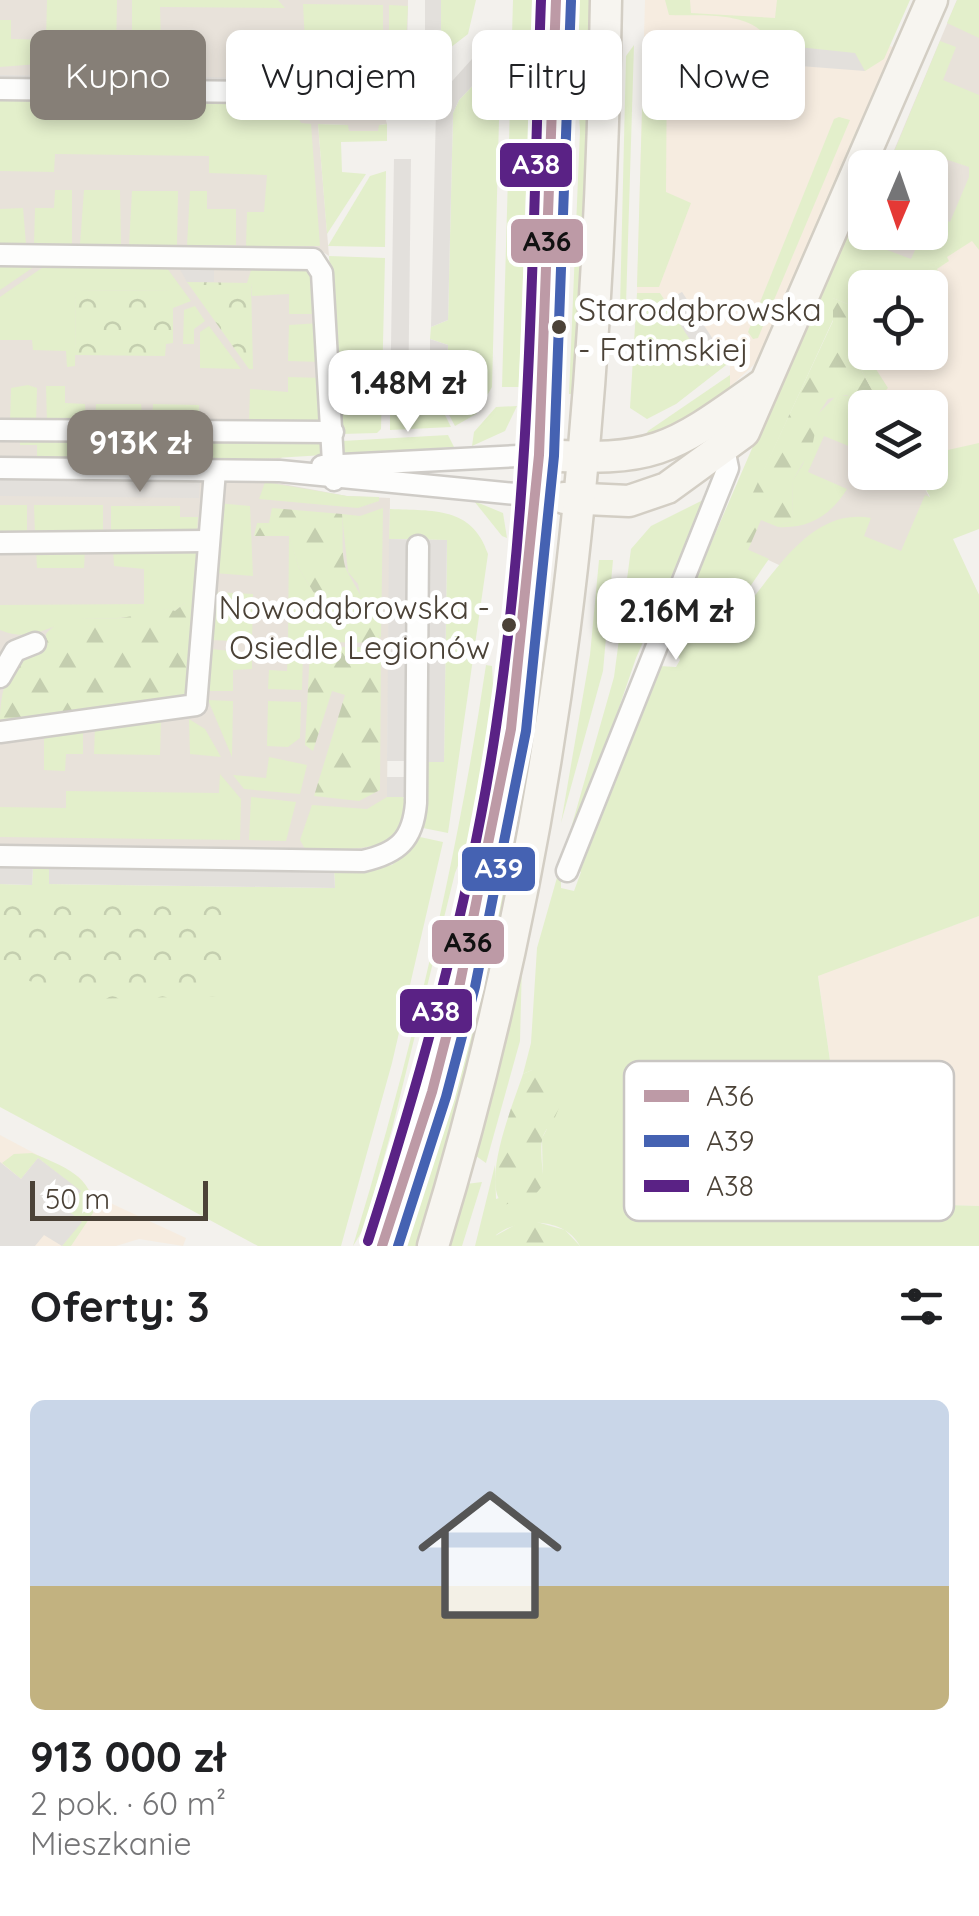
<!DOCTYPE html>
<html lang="pl">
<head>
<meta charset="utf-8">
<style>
	body { margin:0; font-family:Quicksand,sans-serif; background:#f2f2f2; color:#202124; height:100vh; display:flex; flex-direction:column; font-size:38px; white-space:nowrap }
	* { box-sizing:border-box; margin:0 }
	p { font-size:32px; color:#757577 }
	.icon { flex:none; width:55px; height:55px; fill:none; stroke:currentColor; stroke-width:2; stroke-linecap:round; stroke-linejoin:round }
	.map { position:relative; height:1246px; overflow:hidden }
	.details { display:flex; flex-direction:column; background:#fff; flex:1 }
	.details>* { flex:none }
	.guide { position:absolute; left:30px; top:30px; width:920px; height:90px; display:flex; gap:20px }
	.needle { width:65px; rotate:182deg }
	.tools { position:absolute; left:848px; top:150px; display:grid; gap:20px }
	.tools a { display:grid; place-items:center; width:100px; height:100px; border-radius:15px; background:#fff; box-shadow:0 5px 15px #0003; font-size:50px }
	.scale { position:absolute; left:30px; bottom:25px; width:178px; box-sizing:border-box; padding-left:10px; border:5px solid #4b4237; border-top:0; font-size:28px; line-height:35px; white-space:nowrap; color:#4b4237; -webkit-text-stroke:8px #fff; paint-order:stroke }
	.price { position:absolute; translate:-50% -85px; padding:0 22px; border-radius:20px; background:#fff; color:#222; font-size:32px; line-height:65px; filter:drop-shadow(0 2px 5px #0008) }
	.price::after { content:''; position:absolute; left:50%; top:60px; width:30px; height:22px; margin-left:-15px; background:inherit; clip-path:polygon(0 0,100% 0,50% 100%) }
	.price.selected { background:#867f77; color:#fff }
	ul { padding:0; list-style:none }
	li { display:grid; align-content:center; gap:20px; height:530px; padding:0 30px }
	li span { display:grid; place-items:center; height:310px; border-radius:15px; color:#555 }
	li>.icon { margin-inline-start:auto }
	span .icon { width:180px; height:180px; fill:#fffc; stroke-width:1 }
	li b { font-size:42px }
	h2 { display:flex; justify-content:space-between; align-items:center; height:120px; padding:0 30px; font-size:42px }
	.tag { padding:0 35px; border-radius:15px; background:#fff; box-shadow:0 5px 15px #0003; font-size:35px; line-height:90px }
	.tag.selected { background:#867f77; color:#fff }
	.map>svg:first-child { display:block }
	.residential { fill:#e8e2da }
	.commercial { fill:#f6ece0 }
	.grass { fill:#e3efcb }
	.forest { fill:url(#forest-firs) }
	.park { fill:url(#park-crowns) }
	.parking { fill:#e3e0dc }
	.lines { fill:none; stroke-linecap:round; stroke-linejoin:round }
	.street-casing { stroke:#cfccc7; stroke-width:25 }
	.secondary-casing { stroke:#d3cec4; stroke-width:35 }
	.street { stroke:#fdfdfc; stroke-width:20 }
	.secondary { stroke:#f7f5f0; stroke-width:30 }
	.bus-1-casing { stroke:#fff; stroke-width:18 }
	.bus-2-casing { stroke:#fff; stroke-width:18 }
	.bus-3-casing { stroke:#fff; stroke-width:18 }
	.bus-1 { stroke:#bd9aa6; stroke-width:10 }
	.bus-2 { stroke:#4562b2; stroke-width:10 }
	.bus-3 { stroke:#5a2285; stroke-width:10 }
	.bus-dot { fill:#4b4237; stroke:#fff; stroke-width:4 }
	.labels { text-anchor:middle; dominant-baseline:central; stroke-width:10; stroke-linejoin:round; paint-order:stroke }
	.bus-label { font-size:32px; fill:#4b4237; stroke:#fff; text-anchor:start }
	.key { fill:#fff; stroke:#c9c6c3; stroke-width:2.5 }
	.key-label { font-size:28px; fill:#4b4237 }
	.line-badge { stroke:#fff; stroke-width:4 }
	.badge-label { font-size:28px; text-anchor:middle; font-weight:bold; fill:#fff }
	.pale-badge-label { font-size:28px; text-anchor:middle; font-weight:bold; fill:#111 }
</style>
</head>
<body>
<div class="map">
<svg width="979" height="1246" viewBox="0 0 979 1246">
	<defs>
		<pattern id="forest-firs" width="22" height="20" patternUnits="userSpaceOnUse" patternTransform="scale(2.5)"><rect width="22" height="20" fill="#e3efcb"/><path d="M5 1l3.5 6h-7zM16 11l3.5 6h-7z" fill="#c4ceaf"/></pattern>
		<pattern id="park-crowns" width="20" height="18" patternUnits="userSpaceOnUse" patternTransform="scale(2.5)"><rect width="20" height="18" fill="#e3efcb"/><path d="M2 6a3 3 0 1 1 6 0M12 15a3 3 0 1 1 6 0" fill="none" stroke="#c4ceaf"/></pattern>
	</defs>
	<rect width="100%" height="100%" fill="#f3f1ed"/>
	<g class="residential">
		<polygon points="0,0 408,0 407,51 403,64 370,87 0,83"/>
		<polygon points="957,0 979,0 979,212 905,287 865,288 865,311 833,298 865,222 865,232 930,232 930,168 887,167"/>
		<polygon points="0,97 294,100 303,116 385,117 387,124 379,125 379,131 348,131 348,125 318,124 329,256 320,250 0,248"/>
		<polygon points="0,262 253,264 316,282 326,416 280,459 0,457"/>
		<polygon points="849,347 881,407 865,408 865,472 917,473 979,595 779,565 730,542"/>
		<polygon points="0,479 272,482 347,496 390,498 387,796 405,800 365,849 0,844"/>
	</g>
	<g class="commercial">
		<polygon points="645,0 782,0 897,49 760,359 730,387 730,362 707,366 660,293 637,293"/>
		<polygon points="979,212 979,455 930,465 930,408 881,407 849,347 865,329 865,352 930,352 930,288 905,287"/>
		<polygon points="979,916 979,1206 850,1202 818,975"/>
		<polygon points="0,1135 79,1177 93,1195 186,1238 183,1246 139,1239 116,1246 0,1246"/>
	</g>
	<g class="grass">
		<polygon points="47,0 117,0 116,55 77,51 76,61 0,67 0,20 11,20 11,39 46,40"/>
		<polygon points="132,0 278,0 285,8 160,7 161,44 178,45 177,55 132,55"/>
		<polygon points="441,0 476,0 468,34 446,51 435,48 425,35 441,35"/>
		<polygon points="513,0 533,0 519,387 502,387"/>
		<polygon points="572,0 592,0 578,394 569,394 580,131"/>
		<path d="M665 0H690L691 13 775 18 777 0H910L884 59 865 71 798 48 799 58C772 57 774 39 756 27 733 12 695 16 669 15Z"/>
		<polygon points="957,0 979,0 979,38 947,23"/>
		<polygon points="303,4 383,5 383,58 286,56 286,44 305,43"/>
		<polygon points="389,5 408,6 405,59 389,75"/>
		<polygon points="653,36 726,40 749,53 700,43 667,54 666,192 691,203 659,287 637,287 644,40"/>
		<path d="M940 41 956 47 943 80 979 95V250L972 241 947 257 949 261 937 269 948 287 930 298V288H865V311L833 298V320L731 542 769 559C752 582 732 623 700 621L687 608 690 592 859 201 865 195V222L858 239 911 259 923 233 930 232V215L950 222 969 177V167L918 150 910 167 889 164Z"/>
		<polygon points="501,44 492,387 476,414 455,426 447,411 448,345 430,339 431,327 448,320 453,113 459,100 495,63 487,55"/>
		<polygon points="634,45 626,305 620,308 626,56"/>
		<polygon points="132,63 179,63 179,77 142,77"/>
		<polygon points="284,63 383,64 384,78 284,78"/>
		<polygon points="0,97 289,100 301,123 311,124 320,246 246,246 247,212 264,212 267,175 209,173 209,156 55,154 54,172 0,171"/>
		<polygon points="839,117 850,120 758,338 753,339 748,332 834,119"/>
		<polygon points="318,124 348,125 349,131 378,131 379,125 387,124 387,141 341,142 342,172 366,174 327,234"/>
		<polygon points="857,129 860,135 772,339 766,339"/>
		<polygon points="386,171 385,247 328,246 370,176"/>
		<polygon points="55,190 72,190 72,244 34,244 35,208 54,208"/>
		<polygon points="84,190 120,190 121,245 80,244"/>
		<polygon points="132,191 178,191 177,245 129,245"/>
		<polygon points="190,191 207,191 207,209 236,209 236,245 187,245"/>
		<polygon points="23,208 26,244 0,244 0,209"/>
		<polygon points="329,256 385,258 381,429 377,433 341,434"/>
		<polygon points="0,262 41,262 0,290"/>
		<polygon points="49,263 164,264 191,301 173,308 172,291 76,290 75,366 67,367 66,351 33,350 32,340 0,340 0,297"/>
		<polygon points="253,264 303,264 316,282 319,314 289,314 289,294 252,296 251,283 247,283"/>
		<polygon points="637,293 660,293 707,365 724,356 730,362 676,404 647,419 630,408"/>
		<polygon points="195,306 205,321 194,329 194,344 183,344 184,310"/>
		<polygon points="319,323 322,362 288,361 289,325"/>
		<polygon points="209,326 241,369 200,368 200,332"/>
		<polygon points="865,329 865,337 858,341 888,388 882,394 888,407 881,407 849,347"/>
		<path d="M730 375V387C703 411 676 425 643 440L648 431Z"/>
		<polygon points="288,377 323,378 326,416 319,426 249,424 250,389 288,392"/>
		<polygon points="28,385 37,388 36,423 10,423 11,388"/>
		<polygon points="46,386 65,386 65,403 85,404 86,423 47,423"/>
		<path d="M837 395 858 397 873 407 865 408V467L852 461 856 449 824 436 808 472 847 489C831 515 809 529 778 527L792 521 793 480 803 464 819 413Z"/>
		<polygon points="96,404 141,404 143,423 95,423"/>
		<polygon points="153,404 199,405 200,424 152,424"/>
		<polygon points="517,406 505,431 472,446 474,432 496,407"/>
		<polygon points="390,409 444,413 451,427 390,430"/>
		<polygon points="448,435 454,447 345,454 342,441"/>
		<polygon points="20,437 324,441 324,455 259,459 37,458 37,445 20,445"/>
		<path d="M979 443V529L953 539 979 595V916L818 976 850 1202 979 1206V1246H580C565 1217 519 1217 496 1235L495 1246H475L495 1165 496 1199 543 1184 542 1138 547 1129 532 1070 523 1074 531 1043 537 948 614 677 631 549 651 526 705 499 636 658 561 877V888L574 891 581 872 574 869 659 666 676 667 680 660 668 636 674 622 699 632 724 628C768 593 801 506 871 518L864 536 901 551 925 495 930 497 917 473 930 472V454Z"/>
		<polygon points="265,482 347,496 379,497 379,501 358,508 259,499"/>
		<polygon points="474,501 503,513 507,538 502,536"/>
		<polygon points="217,503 250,506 253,576 214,573"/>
		<rect x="0" y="505" width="27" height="30"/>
		<polygon points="34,505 103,505 103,534 35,535"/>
		<polygon points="111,506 180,506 180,517 198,517 197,533 111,534"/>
		<polygon points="383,508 381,638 363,608 358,584 348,572 342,514 360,516"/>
		<path d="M390 509C433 511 472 506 488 554L448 833 423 828 426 762 444 761 447 540 389 539Z"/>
		<polygon points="289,535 299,568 314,593 316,624 325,642 288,641"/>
		<path d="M113 548H199L197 603H185L175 611C158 607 146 614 129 617 113 619 97 617 81 619 50 623 34 644 0 630V605L144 604V569L114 566Z"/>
		<polygon points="36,549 85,549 84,568 37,568"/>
		<polygon points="540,559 550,559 514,799 499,947 419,1246 398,1246 431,1134"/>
		<polygon points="599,560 613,560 603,671 561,823 590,655"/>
		<polygon points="213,592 253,594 252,642 211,640"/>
		<polygon points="210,649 252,653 252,669 233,670 233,691 208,691"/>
		<polygon points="288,652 303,653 302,690 268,689 269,670 287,671"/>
		<path d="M486 665 492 666 495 719 477 818 455 873 392 1129 364 1228 353 1246C411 1055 457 862 486 665Z"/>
		<polygon points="208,700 233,701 232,757"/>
		<polygon points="268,701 301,702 300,738 288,747 267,746"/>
		<polygon points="161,719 160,755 94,754 95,727"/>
		<polygon points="189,719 205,729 221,757 190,754"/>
		<polygon points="83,728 83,754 66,754 65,771 44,770 44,733"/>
		<polygon points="269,757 307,765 300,794 244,789 233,775 266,778"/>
		<polygon points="220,774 241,799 240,840 0,837 0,807 66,808 66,791 219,793"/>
		<path d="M403 796C423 857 341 849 305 849L300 840 312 805 367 809 387 797Z"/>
		<polygon points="251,797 296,802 286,841 249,840"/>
		<polygon points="420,837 443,842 392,1063 341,1246 258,1246 0,1107 0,884 32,885 33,866 49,867 49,884 335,888 334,870 392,865"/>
		<polygon points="522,962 520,1041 486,1163 473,1154"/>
		<path d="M32 1153C61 1165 96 1177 93 1213L71 1246H62L81 1222 66 1210 80 1191 38 1158 21 1179 2 1163 14 1154Z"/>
		<polygon points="482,1182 462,1246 449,1246 466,1184"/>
	</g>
	<g class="forest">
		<polygon points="833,298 865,311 865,329 849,347 881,407 846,395 828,399 819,413 812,447 793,480 792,521 778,527 761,520 748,550 730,542 833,321"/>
		<path d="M272 508 342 514C344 531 340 557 347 571 356 588 379 625 381 643L325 642 316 624 314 593 299 568 289 536H254L257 523H269Z"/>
		<path d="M185 603H197L190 697 0 723C0 687 8 659 46 649V634C63 612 96 620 121 618 140 616 156 606 175 611Z"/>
		<polygon points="314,647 381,647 380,790 359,801 314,796 345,695 332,691 313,751 305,745 310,650"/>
		<path d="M532 1070C556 1072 567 1092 556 1115 553 1123 546 1128 543 1136 539 1149 543 1170 544 1184L534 1196 504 1205C479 1185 514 1102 523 1074Z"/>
		<polygon points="526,1219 565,1230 580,1246 495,1246 495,1236"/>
	</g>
	<g class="park">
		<polygon points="187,282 251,283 253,369 249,369"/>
		<polygon points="76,290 173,291 173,343 166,344 165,356 75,355"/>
		<polygon points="0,900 224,903 224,996 83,999 0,971"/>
	</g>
	<g class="parking">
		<rect x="425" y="0" width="16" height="35"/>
		<polygon points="798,47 855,53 865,71 800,66"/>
		<polygon points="481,49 495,62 459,100 453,113 448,320 431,327 436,109 445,89"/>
		<polygon points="0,75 75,76 105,75 96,84 0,83"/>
		<polygon points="142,77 189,77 376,79 370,87 147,85"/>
		<polygon points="294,100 384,101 385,117 302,116"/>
		<polygon points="394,159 411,159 408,411 390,409"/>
		<polygon points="177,264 214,264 214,282 187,282"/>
		<polygon points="682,292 724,356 707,366 665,301"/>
		<polygon points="430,339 448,345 444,413 430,412"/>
		<polygon points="0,479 200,482 199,498 0,496"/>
		<polygon points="389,539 447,540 444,762 426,762 426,797 387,797 387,777 406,777 406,761 387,761"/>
		<polygon points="0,866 33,866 32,885 0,884"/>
		<polygon points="49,867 334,870 335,888 49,884"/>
		<polygon points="38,1158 81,1191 67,1210 82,1222 62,1246 44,1235 35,1246 0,1246 0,1162 21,1179"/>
	</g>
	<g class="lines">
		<g class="street-casing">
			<g id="street">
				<polyline points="0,89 424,94"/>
				<polyline points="0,255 313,259 322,273 334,480"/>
				<polyline points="0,430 333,432"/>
				<polyline points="322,466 539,455"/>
				<polyline points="0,468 280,471 536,496"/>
				<polyline points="0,543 207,541"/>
				<polyline points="0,677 15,651 35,643"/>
				<polyline points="0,732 196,705 215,471"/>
				<path d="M0 856 363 861C398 853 413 840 416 803L418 546"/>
				<polyline points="567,871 728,468 724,449"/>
			</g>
		</g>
		<g class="secondary-casing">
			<g id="secondary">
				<path d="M539 455C656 462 669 451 762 385"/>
				<polyline points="564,498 629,501 667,488 744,432 932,0"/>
				<polyline points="382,1246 432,1092 460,983 511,729 539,455 556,0"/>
				<path d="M433 1246C560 833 599 430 606 0"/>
			</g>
		</g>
		<use href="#street" class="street"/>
		<use href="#secondary" class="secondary"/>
		<g class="bus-1-casing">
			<polyline id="bus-1" points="382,1246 432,1092 460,983 511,729 539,455 556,0"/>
		</g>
		<g class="bus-2-casing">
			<polyline id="bus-2" points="398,1246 446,1097 475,987 526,731 554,456 571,1"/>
		</g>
		<g class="bus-3-casing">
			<path id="bus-3" d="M368 1241C422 1073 470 902 496 727 532 487 532 242 541 0"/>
		</g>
		<use href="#bus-1" class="bus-1"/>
		<use href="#bus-2" class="bus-2"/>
		<use href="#bus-3" class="bus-3"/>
	</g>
	<g class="bus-dot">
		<circle cx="559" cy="327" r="9"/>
		<circle cx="509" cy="625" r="9"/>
	</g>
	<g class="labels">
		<g class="bus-label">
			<text x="578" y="309">Starodąbrowska<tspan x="578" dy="40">- Fatimskiej</tspan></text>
			<text x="490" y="607" text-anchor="end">Nowodąbrowska -<tspan x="490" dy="40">Osiedle Legionów</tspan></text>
		</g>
	</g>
	<rect x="624" y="1061" width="330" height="160" rx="15" class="key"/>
	<rect x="644" y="1090" width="45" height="12" fill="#bd9aa6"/>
	<rect x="644" y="1135" width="45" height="12" fill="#4562b2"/>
	<rect x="644" y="1180" width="45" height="12" fill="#5a2285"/>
	<g class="key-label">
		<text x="706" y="1106">A36</text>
		<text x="706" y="1151">A39</text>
		<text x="706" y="1196">A38</text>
	</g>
	<g class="line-badge">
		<rect x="498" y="141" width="76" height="48" rx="10" fill="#5a2285"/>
		<rect x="509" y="217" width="76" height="48" rx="10" fill="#bd9aa6"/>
		<rect x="460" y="845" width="77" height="48" rx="10" fill="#4562b2"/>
		<rect x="430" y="918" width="76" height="48" rx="10" fill="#bd9aa6"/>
		<rect x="398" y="987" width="76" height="48" rx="10" fill="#5a2285"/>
	</g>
	<g class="badge-label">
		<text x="536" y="174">A38</text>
		<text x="499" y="878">A39</text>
		<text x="436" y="1021">A38</text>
	</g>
	<g class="pale-badge-label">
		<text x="547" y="251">A36</text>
		<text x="468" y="952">A36</text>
	</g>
</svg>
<div class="tools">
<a><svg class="needle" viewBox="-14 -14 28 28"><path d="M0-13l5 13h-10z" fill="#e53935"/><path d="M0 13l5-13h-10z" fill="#757577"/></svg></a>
<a><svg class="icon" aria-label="locate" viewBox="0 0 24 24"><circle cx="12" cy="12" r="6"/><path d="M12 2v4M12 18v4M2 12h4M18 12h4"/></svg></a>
<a><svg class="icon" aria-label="layers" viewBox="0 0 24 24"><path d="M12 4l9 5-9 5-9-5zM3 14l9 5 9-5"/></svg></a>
</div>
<div class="scale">50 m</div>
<b class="price" style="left:408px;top:435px">1.48M zł</b>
<b class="price selected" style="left:140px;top:495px">913K zł</b>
<b class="price" style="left:676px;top:663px">2.16M zł</b>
<div class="guide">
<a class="tag selected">Kupno</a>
<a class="tag">Wynajem</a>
<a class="tag">Filtry</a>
<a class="tag">Nowe</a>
</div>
</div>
<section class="details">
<h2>Oferty: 3<svg class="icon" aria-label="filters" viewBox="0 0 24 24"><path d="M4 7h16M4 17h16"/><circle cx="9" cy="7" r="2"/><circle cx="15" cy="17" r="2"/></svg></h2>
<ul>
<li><span style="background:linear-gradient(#c9d6e8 60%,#c2b280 0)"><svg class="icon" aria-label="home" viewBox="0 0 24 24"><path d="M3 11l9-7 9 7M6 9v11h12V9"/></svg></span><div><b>913 000 zł</b><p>2 pok. · 60 m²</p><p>Mieszkanie</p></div></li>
</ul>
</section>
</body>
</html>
